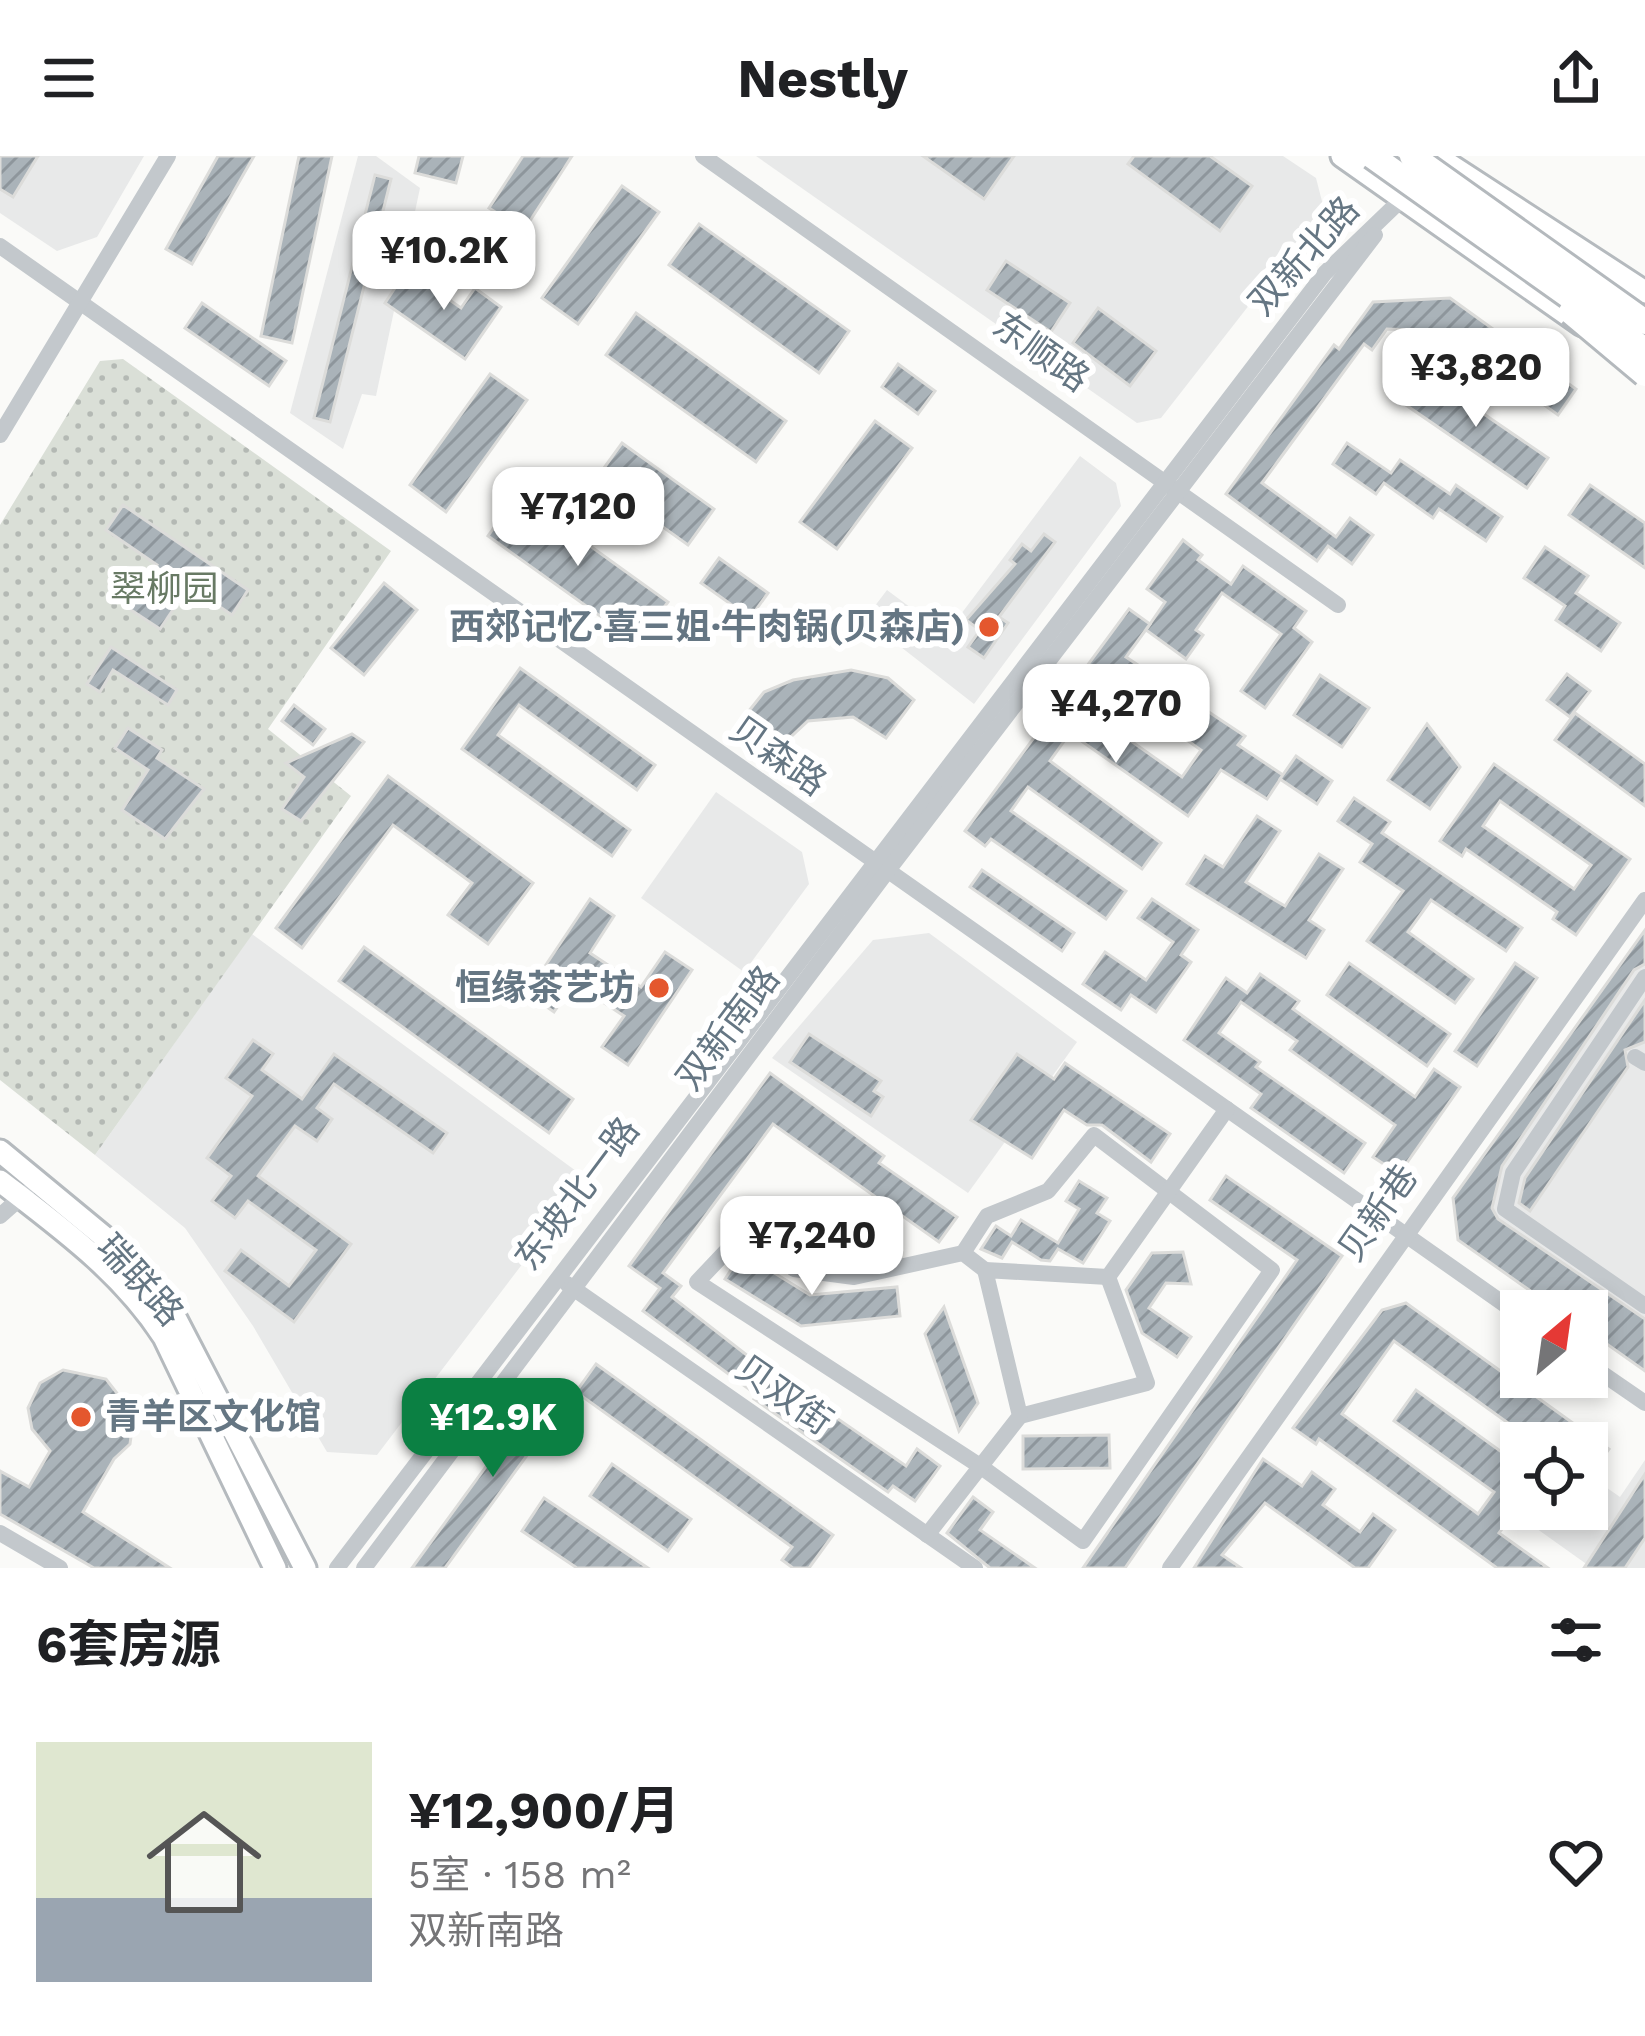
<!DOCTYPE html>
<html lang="zh">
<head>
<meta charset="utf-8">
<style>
	body { margin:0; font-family:"Work Sans","Noto Sans SC",sans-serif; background:#f6f6f6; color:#202124; height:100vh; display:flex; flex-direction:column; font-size:45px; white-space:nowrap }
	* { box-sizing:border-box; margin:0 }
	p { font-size:39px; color:#757577 }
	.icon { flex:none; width:66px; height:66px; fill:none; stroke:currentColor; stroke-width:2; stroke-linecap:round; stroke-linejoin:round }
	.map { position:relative; height:1412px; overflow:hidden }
	.drawer { display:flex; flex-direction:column; background:#fff; flex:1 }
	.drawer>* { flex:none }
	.needle { width:78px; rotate:29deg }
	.buttons { position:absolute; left:1500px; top:1134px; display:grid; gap:24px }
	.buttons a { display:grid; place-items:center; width:108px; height:108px; border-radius:0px; background:#fff; box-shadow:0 6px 18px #0003; font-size:60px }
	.price { position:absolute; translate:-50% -102px; padding:0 27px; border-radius:24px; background:#fff; color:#222; font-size:39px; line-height:78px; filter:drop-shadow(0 3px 6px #0008) }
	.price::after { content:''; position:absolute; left:50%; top:72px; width:36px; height:27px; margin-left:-18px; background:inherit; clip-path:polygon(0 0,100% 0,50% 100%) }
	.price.selected { background:#0b8043; color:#fff }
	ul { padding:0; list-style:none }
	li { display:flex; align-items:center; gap:36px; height:300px; padding:0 36px }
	li span { display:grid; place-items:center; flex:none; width:336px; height:240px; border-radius:0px; color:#555 }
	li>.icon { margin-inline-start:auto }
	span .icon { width:144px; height:144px; fill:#fffc; stroke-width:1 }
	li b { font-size:51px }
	h2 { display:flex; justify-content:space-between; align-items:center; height:144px; padding:0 36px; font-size:51px }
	header { display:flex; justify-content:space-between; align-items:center; height:156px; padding:0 36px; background:#fff; font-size:54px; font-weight:700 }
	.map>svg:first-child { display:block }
	.built { fill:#e8e9e9 }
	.grass { fill:url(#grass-dots) }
	.building { fill:url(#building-hatch); stroke:#dcdcda; stroke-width:3; fill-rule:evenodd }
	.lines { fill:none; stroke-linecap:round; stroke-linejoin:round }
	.major-casing { stroke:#b5babe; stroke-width:27 }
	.minor { stroke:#c3c8cc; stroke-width:16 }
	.major { stroke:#fff; stroke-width:21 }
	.highway-bridge-casing { stroke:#b4b9bd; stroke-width:30; stroke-linecap:butt }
	.highway-bridge { stroke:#fff; stroke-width:24 }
	.poi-dot { fill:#e4572e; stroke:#fff; stroke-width:4.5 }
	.labels { text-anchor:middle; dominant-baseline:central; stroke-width:12; stroke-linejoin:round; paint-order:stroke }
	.street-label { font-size:36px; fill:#657683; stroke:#fff }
	.park-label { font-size:36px; fill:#687a64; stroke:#fff }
	.poi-label { font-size:36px; font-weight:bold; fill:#657683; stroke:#fff; text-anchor:end }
</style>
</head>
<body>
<header><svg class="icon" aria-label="menu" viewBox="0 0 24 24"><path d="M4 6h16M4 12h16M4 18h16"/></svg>Nestly<svg class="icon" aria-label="share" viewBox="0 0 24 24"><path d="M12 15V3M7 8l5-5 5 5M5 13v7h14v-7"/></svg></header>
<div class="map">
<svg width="1645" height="1412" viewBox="0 0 1645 1412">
	<defs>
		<pattern id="grass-dots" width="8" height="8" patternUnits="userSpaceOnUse" patternTransform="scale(3)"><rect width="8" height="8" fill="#dadfd7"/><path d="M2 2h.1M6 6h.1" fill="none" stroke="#b4b9b4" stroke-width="1.8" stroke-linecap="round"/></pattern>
		<pattern id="building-hatch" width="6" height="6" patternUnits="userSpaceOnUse" patternTransform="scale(3)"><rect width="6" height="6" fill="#aab3b9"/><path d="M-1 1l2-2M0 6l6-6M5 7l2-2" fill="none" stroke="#8e969c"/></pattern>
	</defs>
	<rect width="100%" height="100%" fill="#fafaf8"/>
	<g class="built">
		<polygon points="0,0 144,0 97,81 57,95 0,57"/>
		<polygon points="358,0 376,0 420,32 376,240 362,238 343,293 290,257"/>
		<polygon points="756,0 1283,0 1316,22 1324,53 1161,262 1137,267"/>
		<polygon points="1080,300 1116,327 1121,350 974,548 865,463 887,434 946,478"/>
		<polygon points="716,636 802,696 809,728 744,816 641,742"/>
		<polygon points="929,777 1077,886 968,1037 772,902 873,784"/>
		<polygon points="252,778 587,1023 377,1299 327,1296 253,1170 185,1072 95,999"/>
		<polygon points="1645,778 1645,1215 1587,1174 1587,1155 1559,1155 1458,1084 1453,1042"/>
		<polygon points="1645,1304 1645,1412 1592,1412 1526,1365 1535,1353 1587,1353 1587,1318 1620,1341"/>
	</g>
	<polygon class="grass" points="123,203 391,395 268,573 351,640 95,999 0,924 0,369 100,205"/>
	<g class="building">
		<polygon points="0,0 38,0 13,41 0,33"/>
		<polygon points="218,0 254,0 192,108 166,93"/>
		<polygon points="299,0 332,0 292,187 261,180"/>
		<polygon points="419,0 463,0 456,27 415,17"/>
		<polygon points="523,0 572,0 524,74 489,52"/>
		<polygon points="923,0 1014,0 984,43"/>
		<polygon points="1134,0 1210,0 1252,30 1220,75 1128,8"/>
		<polygon points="375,19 391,23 330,266 314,262"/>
		<polygon points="622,30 659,56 578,168 542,142"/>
		<polygon points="699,68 849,175 819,217 669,109"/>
		<polygon points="1006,105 1070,147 1051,176 987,134"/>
		<polygon points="407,114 461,152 475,132 501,151 465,203 385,147"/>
		<polygon points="1450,142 1576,233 1558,259 1442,175 1387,173 1372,194 1364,188 1262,327 1336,381 1350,362 1373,379 1352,408 1328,390 1317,405 1226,338 1334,189 1339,193 1373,146"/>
		<polygon points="202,147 286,205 269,230 185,172"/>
		<polygon points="1098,152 1156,195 1130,230 1073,187"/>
		<polygon points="636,157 786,265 756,306 606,199"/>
		<polygon points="898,208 935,235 918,258 882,231"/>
		<polygon points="1424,217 1548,302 1527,332 1403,247"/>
		<polygon points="490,218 527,244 446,356 410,329"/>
		<polygon points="875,265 912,292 837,393 800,366"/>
		<polygon points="622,287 714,353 688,389 596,323"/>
		<polygon points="1347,287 1391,317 1400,304 1450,338 1456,329 1502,361 1486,385 1439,353 1433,362 1384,327 1376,338 1333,308"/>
		<polygon points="1590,329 1645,367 1645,412 1569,359"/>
		<polygon points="518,338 668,446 638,487 488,380"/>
		<polygon points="123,349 248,434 232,459 189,430 160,473 128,452 157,409 106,374"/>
		<polygon points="1044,378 1055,386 999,461 1008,467 984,502 968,491 980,474 966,464 1015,408 1010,404 1022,388 1031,395"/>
		<polygon points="1183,384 1202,399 1198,404 1231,428 1243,410 1306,455 1294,472 1312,486 1265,552 1241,535 1281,478 1222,437 1196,474 1203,479 1186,503 1146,474 1165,446 1147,433"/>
		<polygon points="1545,391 1588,420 1576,437 1620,467 1601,495 1556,464 1565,450 1524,422"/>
		<polygon points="719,402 768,437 750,462 701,427"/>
		<polygon points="384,427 417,454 364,519 331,492"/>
		<path d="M1129 453 1150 468 1126 501 1245 580 1238 589 1283 619 1267 643 1221 614 1188 660 1070 577 1050 605 1161 687 1142 713 1028 631 1011 655 1126 735 1106 763 991 683 985 690 965 675ZM1106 527 1201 594 1182 621 1087 554Z"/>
		<polygon points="111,491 177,534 168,549 113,514 100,536 87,528"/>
		<polygon points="520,512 655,609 637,634 519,549 498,579 630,674 612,700 462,593"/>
		<polygon points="851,514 888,522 914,544 886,582 853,561 808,565 782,589 744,561 764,536 793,524"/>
		<polygon points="1567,518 1590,535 1570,561 1547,544"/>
		<polygon points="1320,519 1369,552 1342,591 1294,559"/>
		<polygon points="294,549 325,573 313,589 282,565"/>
		<polygon points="1575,557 1645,608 1645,650 1555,584"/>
		<polygon points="1427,568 1460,611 1430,653 1388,624"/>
		<polygon points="128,572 162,594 157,602 204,633 165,683 122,654 148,614 115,592"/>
		<polygon points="352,578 364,586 301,665 282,653 304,621 286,607"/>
		<polygon points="1296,600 1332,625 1317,648 1280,623"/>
		<path d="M1494 608 1630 703 1576 779 1553 763 1557 756 1466 693 1462 700 1440 685ZM1500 645 1591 709 1574 733 1483 670Z"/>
		<polygon points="388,620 533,727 488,788 448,759 472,727 393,669 302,792 276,772"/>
		<polygon points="1354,642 1390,666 1382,677 1522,772 1506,795 1431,744 1408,776 1473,823 1455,847 1367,785 1403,735 1360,706 1372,688 1338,665"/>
		<polygon points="1257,660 1280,675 1246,726 1273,743 1285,750 1319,698 1343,713 1309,764 1324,774 1306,802 1187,728 1205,700 1223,711"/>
		<polygon points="982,714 1074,777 1062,795 970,731"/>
		<polygon points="590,743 614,760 590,797 641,831 665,796 692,814 628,909 602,891 624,860 574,827 554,856 527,837"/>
		<polygon points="1152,743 1198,774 1181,799 1191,806 1156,856 1131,839 1121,854 1083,828 1105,796 1146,824 1173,786 1138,762"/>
		<polygon points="1645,774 1645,808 1634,814 1502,1010 1492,1052 1498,1063 1645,1163 1645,1215 1587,1174 1587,1155 1559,1155 1458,1084 1453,1042"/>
		<polygon points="364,791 573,943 549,977 339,825"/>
		<polygon points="1349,807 1450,878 1427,910 1327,839"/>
		<polygon points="1515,807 1537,822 1477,910 1455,895"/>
		<polygon points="1260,818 1299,845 1293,853 1415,941 1434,913 1460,931 1399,1018 1373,1001 1395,969 1290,894 1297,885 1241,846 1219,877 1260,906 1256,911 1365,987 1344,1017 1251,952 1261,938 1184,884 1226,822 1247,837"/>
		<polygon points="1645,844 1645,886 1625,894 1628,911 1530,1055 1519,1047 1525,1022"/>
		<polygon points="809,878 881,925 874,935 883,941 871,960 790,906"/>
		<polygon points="253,884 273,898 262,914 302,943 334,898 447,977 433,997 334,928 317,952 332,963 317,985 295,970 258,1020 351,1088 294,1166 225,1115 241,1094 289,1130 316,1094 248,1045 235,1062 212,1045 231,1020 207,1002 252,940 226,922"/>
		<polygon points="1017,898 1054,923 1065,907 1170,978 1151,1006 1102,969 1087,969 1064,954 1032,1002 971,964"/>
		<polygon points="770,917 884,1000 879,1007 957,1061 939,1086 773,968 663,1117 681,1130 672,1141 757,1207 906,1310 917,1293 940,1310 915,1345 893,1330 888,1336 754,1243 757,1239 643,1155 660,1132 629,1110"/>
		<polygon points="1226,1020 1342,1100 1125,1412 1083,1412 1297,1104 1210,1044"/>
		<polygon points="1079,1025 1107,1042 1097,1057 1110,1065 1083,1107 1058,1093 1050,1105 1041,1104 1012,1086 1002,1102 981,1093 996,1070 1011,1080 1021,1064 1058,1087 1079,1053 1066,1045"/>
		<polygon points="1183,1096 1191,1128 1166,1127 1149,1152 1191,1181 1177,1201 1142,1177 1126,1134 1152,1097"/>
		<polygon points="742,1097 810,1139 897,1131 900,1160 801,1170 725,1123"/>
		<polygon points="1406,1147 1609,1293 1587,1323 1587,1287 1536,1287 1394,1185 1342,1258 1478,1358 1494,1336 1394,1265 1416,1234 1521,1310 1521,1347 1499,1377 1548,1412 1497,1412 1319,1283 1316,1288 1293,1272 1382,1154"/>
		<polygon points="944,1151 978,1247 959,1275 925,1178"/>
		<polygon points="596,1208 833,1379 809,1412 793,1412 782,1404 792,1391 576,1236"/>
		<polygon points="63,1214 106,1223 134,1259 130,1288 114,1303 83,1356 170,1412 94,1412 0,1358 0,1315 29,1331 50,1295 32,1273 28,1252 40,1227"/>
		<polygon points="547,1227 568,1243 445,1412 412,1412"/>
		<polygon points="1109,1279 1110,1312 1023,1313 1023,1280"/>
		<polygon points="1263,1303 1302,1330 1312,1316 1335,1333 1323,1349 1360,1376 1373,1358 1395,1374 1368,1412 1355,1412 1265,1347 1222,1399 1241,1412 1194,1412"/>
		<polygon points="612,1308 691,1363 668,1395 590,1340"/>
		<polygon points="1645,1318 1645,1382 1625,1412 1584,1412"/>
		<polygon points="973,1341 993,1356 980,1374 1035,1412 990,1412 947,1377"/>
		<polygon points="544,1342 648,1412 577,1412 522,1375"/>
	</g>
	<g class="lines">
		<g class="major-casing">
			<g id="major">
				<polyline points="1342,0 1582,169"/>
				<polyline points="1436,0 1645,136"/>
				<polyline points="0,995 132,1104 165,1142 305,1412"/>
				<path d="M0 1025C61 1072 122 1116 164 1181L275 1412"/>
			</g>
		</g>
		<g class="minor">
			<polyline points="703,0 1338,449"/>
			<polyline points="0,90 1521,1160"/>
			<polyline points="0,279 168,0"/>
			<polyline points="1645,821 1513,1017 1505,1053 1645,1150"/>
			<polyline points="1635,901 1645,907"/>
			<polyline points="0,1060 26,1037"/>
			<polyline points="963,1097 854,1121 794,1113 751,1069 697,1126 980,1310 1083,1385 1272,1114 1094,979 1048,1035 987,1060 963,1097 985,1114"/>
			<polyline points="567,1128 975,1412"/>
			<polyline points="1587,1207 1645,1247"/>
			<polyline points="1020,1260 1147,1227 1108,1121"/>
			<polyline points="0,1377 60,1412"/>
			<polyline points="927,1379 1020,1260 985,1114 1108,1121 1227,953"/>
			<polyline points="337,1412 1325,117 1402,43"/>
			<polyline points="364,1412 886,717 1375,79"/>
			<polyline points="1170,1412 1645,744"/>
		</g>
		<use href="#major" class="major"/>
		<g class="highway-bridge-casing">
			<g id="highway-bridge">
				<polyline points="1372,0 1645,194"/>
				<polyline points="1412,0 1645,166"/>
				<polyline points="1571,156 1645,218"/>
			</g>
		</g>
		<use href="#highway-bridge" class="highway-bridge"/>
	</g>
	<g class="poi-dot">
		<circle cx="989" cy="471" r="12"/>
		<circle cx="659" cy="832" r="12"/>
		<circle cx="81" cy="1261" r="12"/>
	</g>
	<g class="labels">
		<g class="street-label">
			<text transform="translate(1304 100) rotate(-48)">双新北路</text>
			<text transform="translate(1041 196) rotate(35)">东顺路</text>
			<text transform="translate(778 600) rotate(35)">贝森路</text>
			<text transform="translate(728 872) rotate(-53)">双新南路</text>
			<text transform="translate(577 1038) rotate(-53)">东坡北一路</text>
			<text transform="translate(1378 1057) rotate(-55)">贝新巷</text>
			<text transform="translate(140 1124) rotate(48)">瑞联路</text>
			<text transform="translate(784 1239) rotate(35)">贝双街</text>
		</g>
		<g class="park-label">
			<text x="164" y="433">翠柳园</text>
		</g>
		<g class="poi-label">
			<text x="965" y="471">西郊记忆·喜三姐·牛肉锅(贝森店)</text>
			<text x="635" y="832">恒缘茶艺坊</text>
			<text x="105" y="1261" text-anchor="start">青羊区文化馆</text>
		</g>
	</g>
</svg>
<div class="buttons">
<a><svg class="needle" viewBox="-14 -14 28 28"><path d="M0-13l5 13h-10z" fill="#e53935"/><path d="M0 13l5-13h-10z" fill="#757577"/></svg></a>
<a><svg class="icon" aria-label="locate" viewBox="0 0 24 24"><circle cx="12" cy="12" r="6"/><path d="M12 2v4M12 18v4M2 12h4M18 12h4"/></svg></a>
</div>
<b class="price" style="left:444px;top:157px">¥10.2K</b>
<b class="price" style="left:1476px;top:274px">¥3,820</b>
<b class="price" style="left:578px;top:413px">¥7,120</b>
<b class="price" style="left:1116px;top:610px">¥4,270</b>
<b class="price" style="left:812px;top:1142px">¥7,240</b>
<b class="price selected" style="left:493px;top:1324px">¥12.9K</b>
</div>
<section class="drawer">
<h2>6套房源<svg class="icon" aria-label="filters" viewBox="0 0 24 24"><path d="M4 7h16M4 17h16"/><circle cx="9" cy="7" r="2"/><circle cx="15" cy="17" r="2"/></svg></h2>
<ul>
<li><span style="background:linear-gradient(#dfe7d0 65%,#9aa5b1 0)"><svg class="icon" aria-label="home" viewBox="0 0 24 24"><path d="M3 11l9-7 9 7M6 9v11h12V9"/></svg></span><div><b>¥12,900/月</b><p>5室 · 158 m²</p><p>双新南路</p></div><svg class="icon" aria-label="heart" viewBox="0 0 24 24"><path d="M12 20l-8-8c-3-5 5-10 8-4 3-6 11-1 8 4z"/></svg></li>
</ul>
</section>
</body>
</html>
